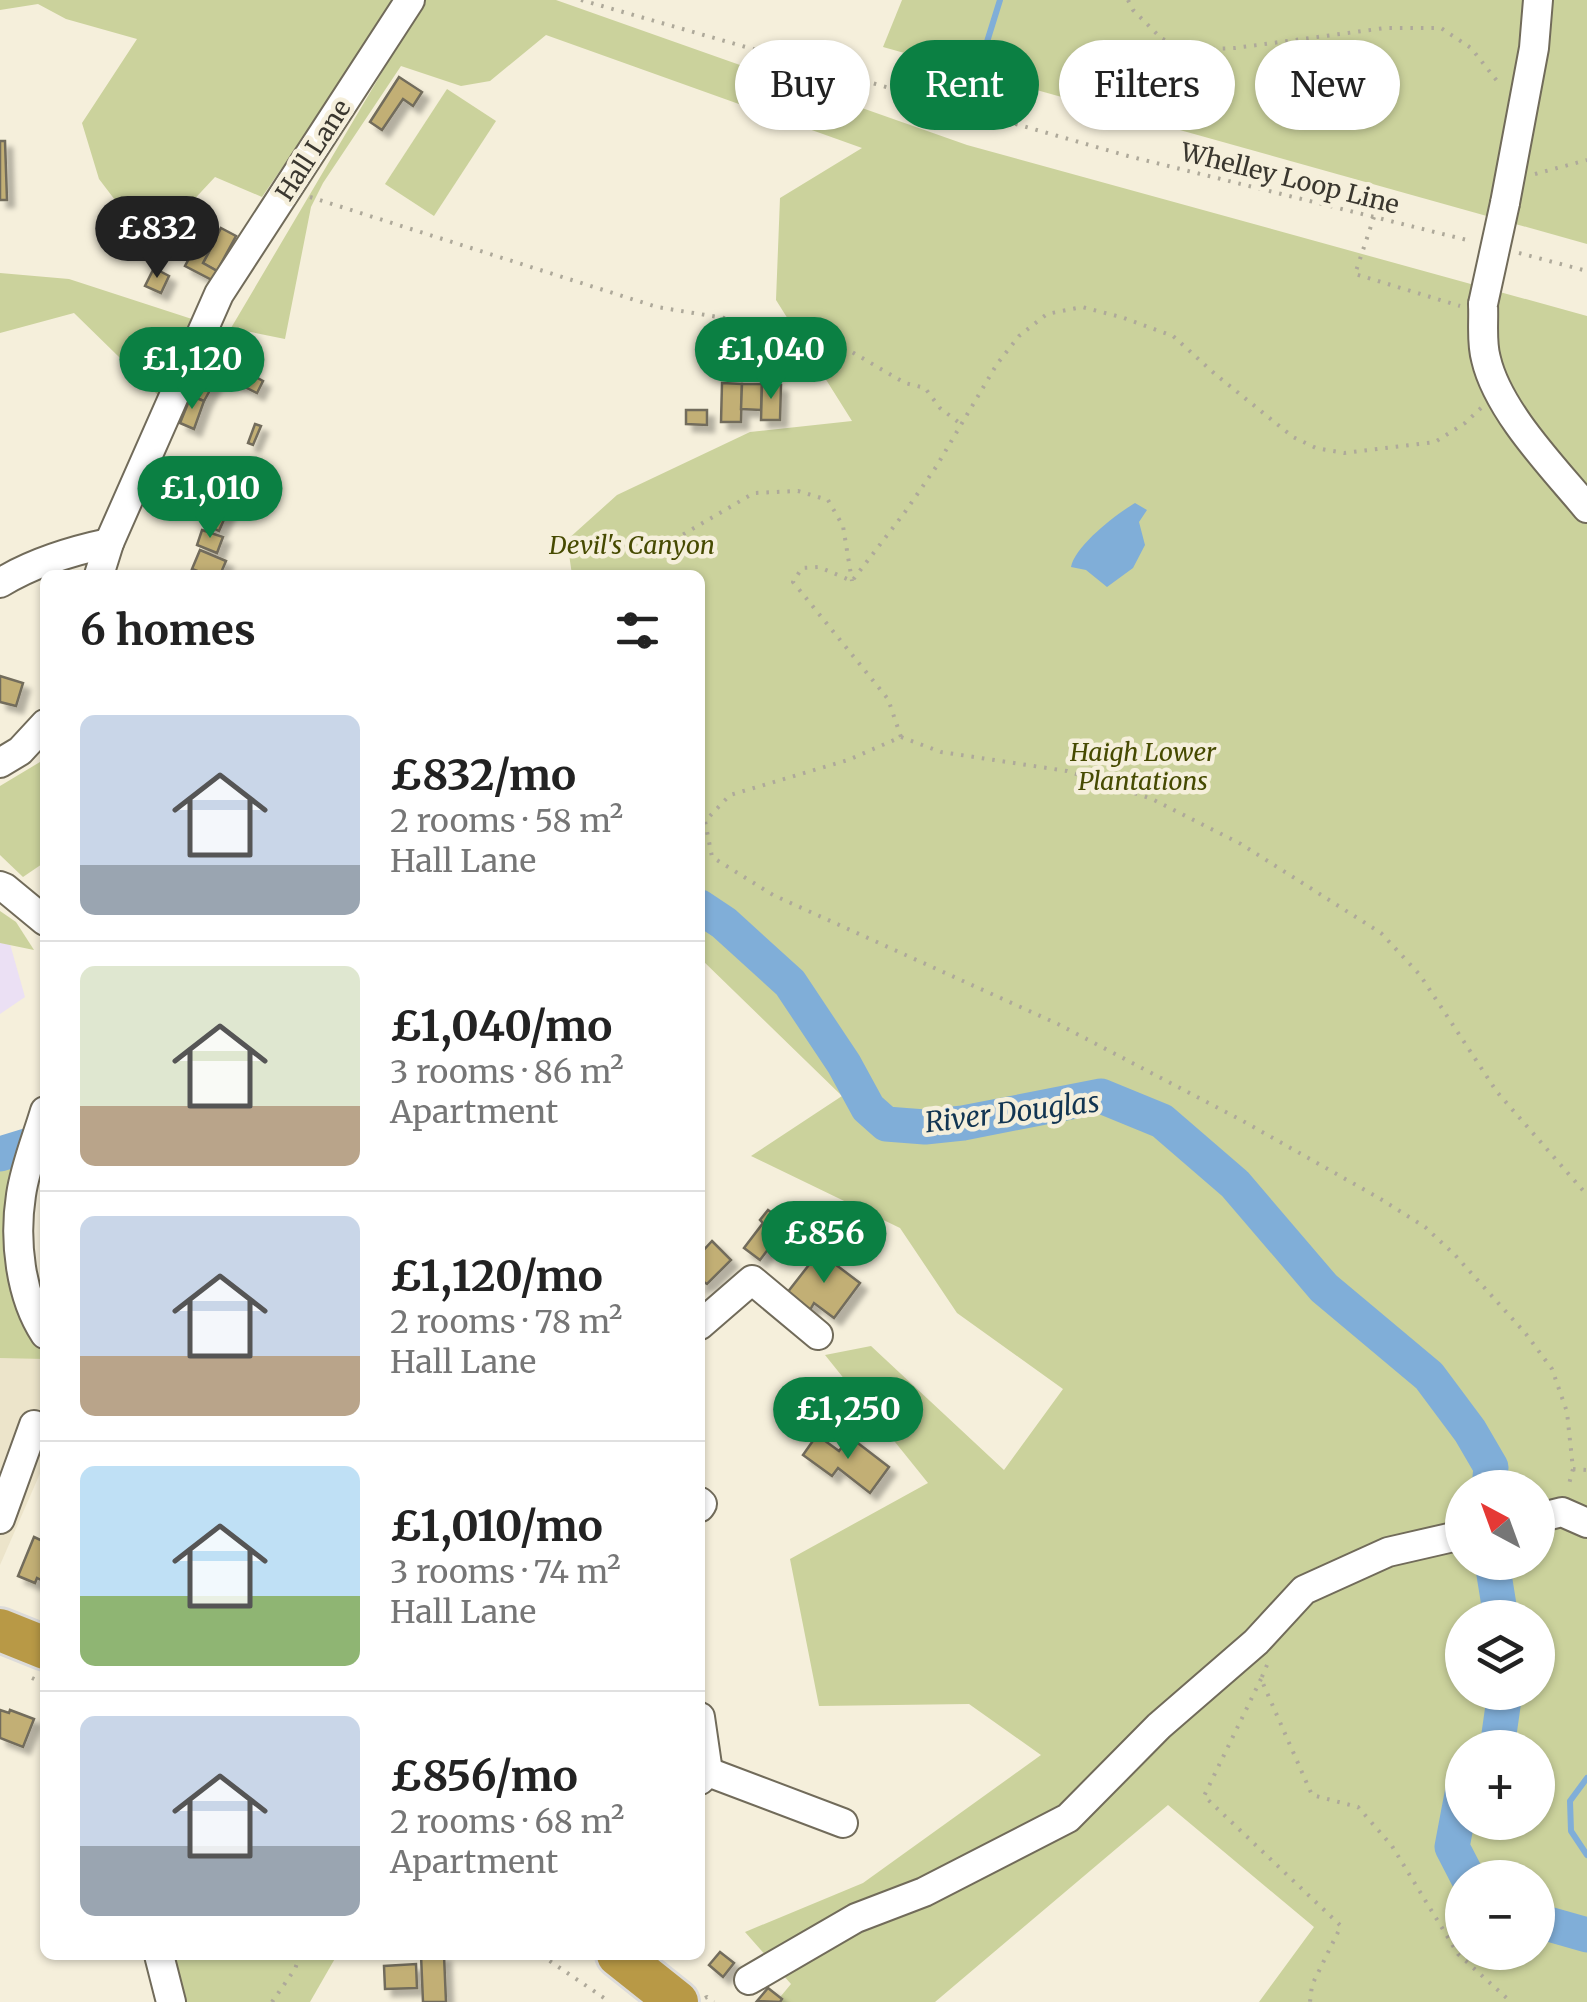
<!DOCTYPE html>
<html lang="en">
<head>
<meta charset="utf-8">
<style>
	body { margin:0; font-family:Merriweather,serif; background:#f2f2f2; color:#222; height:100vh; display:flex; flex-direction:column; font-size:38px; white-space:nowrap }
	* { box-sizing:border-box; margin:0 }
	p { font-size:32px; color:#767676 }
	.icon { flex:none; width:55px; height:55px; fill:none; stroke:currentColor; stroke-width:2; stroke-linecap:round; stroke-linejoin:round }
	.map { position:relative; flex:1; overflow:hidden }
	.panel { position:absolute; left:40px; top:570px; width:665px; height:1390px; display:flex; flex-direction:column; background:#fff; border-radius:15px; box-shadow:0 2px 8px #0004 }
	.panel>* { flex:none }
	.hud { position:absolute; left:735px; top:40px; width:700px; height:90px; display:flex; gap:20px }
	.needle { width:65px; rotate:319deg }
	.controls { position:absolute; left:1445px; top:1470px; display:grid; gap:20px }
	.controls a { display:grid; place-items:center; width:110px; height:110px; border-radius:50%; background:#fff; box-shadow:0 2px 8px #0004; font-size:50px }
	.price { position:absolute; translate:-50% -85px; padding:0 22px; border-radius:35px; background:#0b8043; color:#fff; font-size:32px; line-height:65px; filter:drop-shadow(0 2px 5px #0008) }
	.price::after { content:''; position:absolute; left:50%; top:60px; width:30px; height:22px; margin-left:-15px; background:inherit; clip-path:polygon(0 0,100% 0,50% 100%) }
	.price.on { background:#222; color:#fff }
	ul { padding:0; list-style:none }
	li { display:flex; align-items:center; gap:30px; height:250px; padding:0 40px }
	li+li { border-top:2px solid #e0e0e0 }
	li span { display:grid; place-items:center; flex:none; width:280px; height:200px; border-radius:15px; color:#555 }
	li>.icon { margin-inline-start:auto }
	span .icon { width:120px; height:120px; fill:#fffc; stroke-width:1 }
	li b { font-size:42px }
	h2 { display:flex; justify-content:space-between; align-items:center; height:120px; padding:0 40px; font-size:42px }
	.chip { padding:0 35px; border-radius:45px; background:#fff; box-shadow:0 2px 8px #0004; font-size:35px; line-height:90px }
	.chip.on { background:#0b8043; color:#fff }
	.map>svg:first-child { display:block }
	.built { fill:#ece4ca }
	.industrial { fill:#ebe0f4 }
	.green { fill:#cbd29c; fill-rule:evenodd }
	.water { fill:#80aed8 }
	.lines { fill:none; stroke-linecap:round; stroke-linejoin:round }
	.stream { stroke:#80aed8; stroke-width:6 }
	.river { stroke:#80aed8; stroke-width:35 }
	.building { fill:#c2af75; stroke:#726c5b; stroke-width:2.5; filter:url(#shadow) }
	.minor-casing { stroke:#716b5a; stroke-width:32 }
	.highway-casing { stroke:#dcdbda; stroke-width:48 }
	.path { stroke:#aea99a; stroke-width:4; stroke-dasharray:2.5 8; stroke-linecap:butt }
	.minor { stroke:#fff; stroke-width:28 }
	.highway { stroke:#b89946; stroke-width:42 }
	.minor-bridge-casing { stroke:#716b5a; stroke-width:32; stroke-linecap:butt }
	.minor-bridge { stroke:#fff; stroke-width:28 }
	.labels { text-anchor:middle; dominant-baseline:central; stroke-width:9; stroke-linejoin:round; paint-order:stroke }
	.street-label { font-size:25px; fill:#3a372f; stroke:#f5efdb }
	.park-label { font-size:25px; font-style:italic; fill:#464a01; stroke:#f5efdb }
	.water-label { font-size:28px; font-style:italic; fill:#123552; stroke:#f5efdb }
</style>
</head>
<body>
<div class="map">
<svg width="1587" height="2002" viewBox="0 0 1587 2002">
	<defs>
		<filter id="shadow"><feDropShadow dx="7" dy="7" stdDeviation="2.5" flood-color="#0004"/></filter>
	</defs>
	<rect width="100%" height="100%" fill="#f5efdb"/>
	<polygon class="built" points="32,1338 45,1354 45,1462 0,1565 0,1340"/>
	<polygon class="industrial" points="0,943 10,944 25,997 0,1014"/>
	<g class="green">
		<polygon points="0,0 397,0 262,197 215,177 187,207 115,200 99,179 82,123 137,39 66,19 38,4 0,10"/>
		<path d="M416 0H556L967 145 1587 316V2002H1259L1314 1927 1168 1805 935 2002H776L791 1984 745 1932 863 1883 1041 1755 969 1704 819 1706 790 1559 928 1483 825 1355 871 1346 1004 1470 1063 1389 957 1313 900 1228 751 1156 842 1096 700 958V575H572L567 540 617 495 750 432 852 421 776 300 780 198 862 148 546 35 490 81 461 86 401 66 323 183 311 207 285 339 231 328 401 40ZM1462 1488H1538V1562H1462ZM1462 1618H1538V1692H1462ZM1462 1748H1538V1822H1462ZM1462 1878H1538V1952H1462Z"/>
		<polygon points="902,0 1587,0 1587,244 883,47"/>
		<polygon points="447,89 496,121 434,216 385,184"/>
		<polygon points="0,273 69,279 195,320 161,398 74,313 0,333"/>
		<polygon points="45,759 45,862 23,877 0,855 0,786"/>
		<polygon points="0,911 16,922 34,950 0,943"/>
		<polygon points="24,1163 16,1283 45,1359 0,1358 0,1164"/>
		<polygon points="173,1955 337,1955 310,2002 184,2002"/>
	</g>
	<path class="water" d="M1135 503 1147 510 1139 522 1145 545 1133 568 1107 587 1086 570 1071 567C1075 546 1115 515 1135 503Z"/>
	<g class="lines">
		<g class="stream">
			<polyline points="981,61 1000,0"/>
			<polyline points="1587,1778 1570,1801 1571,1831 1587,1855"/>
		</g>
		<g class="river">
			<polyline points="700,907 724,923 790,983 844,1064 868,1108 886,1124 925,1127 963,1123 1101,1096 1162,1121 1235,1184 1324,1288 1429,1376 1470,1431 1491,1467 1489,1488"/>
			<polyline points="0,1154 36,1143 45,1144"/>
			<polyline points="1492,1562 1501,1618"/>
			<polyline points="1497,1748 1505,1692"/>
			<polyline points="1462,1794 1452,1847 1468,1878"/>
			<polyline points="1538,1921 1587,1935"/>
		</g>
	</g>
	<g class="building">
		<polygon points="399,77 422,92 413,106 403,99 382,130 370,122"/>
		<polygon points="0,141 5,141 7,200 0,200"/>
		<polygon points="164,214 176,221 165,242 152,235"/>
		<polygon points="221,228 236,236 217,271 203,263"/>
		<polygon points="198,242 211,248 203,263 217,271 212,280 185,266"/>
		<polygon points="154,268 169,276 161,293 145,286"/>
		<polygon points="223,332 238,340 233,349 237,352 234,358 229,356 219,374 205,367"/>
		<polygon points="205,367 219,374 204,401 191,396"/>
		<polygon points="237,367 263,381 257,393 231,380"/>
		<polygon points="722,383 742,384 741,422 721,422"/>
		<polygon points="742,384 762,384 761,410 741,409"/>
		<polygon points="762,384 781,385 780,420 761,420"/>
		<polygon points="191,396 204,401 194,429 180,423"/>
		<polygon points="686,410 707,410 707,425 686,424"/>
		<polygon points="255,424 261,426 253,445 248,443"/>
		<polygon points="238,463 245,465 240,481 233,478"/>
		<polygon points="197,464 211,470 208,477 237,490 219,531 205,524 215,502 200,495 195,506 181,499"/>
		<polygon points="202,530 223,537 217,553 197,545"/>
		<polygon points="200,550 226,561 220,575 208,575 192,569"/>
		<polygon points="0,676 23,683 16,706 0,702"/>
		<polygon points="768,1210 787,1224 760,1260 744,1248 763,1223 760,1220"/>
		<polygon points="712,1241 731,1260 707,1284 704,1282 700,1286 700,1254"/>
		<polygon points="819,1252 860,1283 834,1318 814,1303 810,1310 787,1293"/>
		<polygon points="817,1435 839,1451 850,1437 889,1467 870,1493 838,1468 832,1476 803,1455"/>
		<polygon points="34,1537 45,1542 45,1582 37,1578 35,1583 18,1576"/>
		<polygon points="0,1710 9,1713 10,1710 34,1719 23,1747 0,1738"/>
		<polygon points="720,1952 734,1963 723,1977 709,1965"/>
		<polygon points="421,1955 444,1955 446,2002 423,2002"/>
		<polygon points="416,1964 417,1988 385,1989 384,1966"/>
		<polygon points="768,1988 782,1999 780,2002 757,2001"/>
	</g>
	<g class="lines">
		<g class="minor-casing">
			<g id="minor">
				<polyline points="1505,203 1534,48 1538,0"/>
				<path d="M1483 304C1484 322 1481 342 1486 359 1498 411 1553 467 1587 508"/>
				<polyline points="99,575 109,543 219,294 410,0"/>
				<path d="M0 583C34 562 71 551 109 543"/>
				<polyline points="0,763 20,751 45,724"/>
				<polyline points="0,886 5,888 45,921"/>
				<path d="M45 1111C37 1138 25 1167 21 1195 14 1240 20 1296 45 1334"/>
				<polyline points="700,1325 752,1280 818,1335"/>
				<polyline points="700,1502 702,1504 700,1507"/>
				<polyline points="1538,1518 1562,1512 1587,1523"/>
				<polyline points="0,1519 34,1425"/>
				<polyline points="700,1717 708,1772 700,1780"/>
				<polyline points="708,1772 843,1823"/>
				<polyline points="159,1955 171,2002"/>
				<polyline points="749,1980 856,1918 924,1892 1068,1818 1159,1726 1256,1642 1304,1590 1388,1552 1462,1535"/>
			</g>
		</g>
		<g class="highway-casing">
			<g id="highway">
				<polyline points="0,1630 45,1648"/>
				<polyline points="618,1955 677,2002"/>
			</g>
		</g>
		<g class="path">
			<polyline points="581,0 1128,156 1471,241"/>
			<polyline points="1128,0 1133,10 1161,38 1184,50 1235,48 1385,28 1441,28 1471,48 1501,86"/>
			<polyline points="1535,174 1587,160"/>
			<polyline points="310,197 657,307 821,334 905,383 925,388 940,408 962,425"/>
			<polyline points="1374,217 1355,274 1460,306"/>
			<polyline points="1519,253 1587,271"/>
			<polyline points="1481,408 1465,423 1435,442 1344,453 1316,448 1293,437 1215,374 1173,336 1121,317 1082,307 1047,314 1019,336 997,364 936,467 905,512 852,581 819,567 802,568 793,582 888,699 901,737 848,760 730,795 705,821 712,857 773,895 1058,1024 1241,1120 1379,1198 1425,1227 1455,1255 1526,1334 1552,1369 1567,1412 1573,1469 1568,1488"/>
			<polyline points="665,545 754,493 798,491 828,500 843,526 852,581"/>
			<polyline points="901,737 941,752 1067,771 1152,799 1241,844 1381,933 1420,975 1497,1092 1587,1195"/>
			<polyline points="1573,1469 1587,1470"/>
			<polyline points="1267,1665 1261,1679 1312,1795 1358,1807 1392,1846 1458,1954 1511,2002"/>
			<polyline points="32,1678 45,1684"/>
			<polyline points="1261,1679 1204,1796 1341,1926 1312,1985 1310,2002"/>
			<polyline points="541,1955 610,2002"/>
			<polyline points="705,1998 707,1997 714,2002"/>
			<polyline points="272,2002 295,1969 300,1955"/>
		</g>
		<use href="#minor" class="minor"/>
		<use href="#highway" class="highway"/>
		<g class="minor-bridge-casing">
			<polyline id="minor-bridge" points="1483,304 1505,203"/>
		</g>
		<use href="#minor-bridge" class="minor-bridge"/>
	</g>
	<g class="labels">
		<g class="street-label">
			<text transform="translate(313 150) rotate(-57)">Hall Lane</text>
			<text transform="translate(1290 178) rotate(14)">Whelley Loop Line</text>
		</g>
		<g class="park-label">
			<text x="632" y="545">Devil's Canyon</text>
			<text x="1143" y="752">Haigh Lower<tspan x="1143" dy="29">Plantations</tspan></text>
		</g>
		<g class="water-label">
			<text transform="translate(1012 1112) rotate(-7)">River Douglas</text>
		</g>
	</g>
</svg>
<div class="controls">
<a><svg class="needle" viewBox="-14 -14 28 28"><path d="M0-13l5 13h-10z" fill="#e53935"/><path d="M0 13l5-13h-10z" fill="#767676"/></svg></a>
<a><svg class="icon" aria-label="layers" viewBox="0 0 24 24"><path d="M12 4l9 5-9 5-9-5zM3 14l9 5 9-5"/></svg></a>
<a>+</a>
<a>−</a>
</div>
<b class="price on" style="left:157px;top:281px">£832</b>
<b class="price" style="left:771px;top:402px">£1,040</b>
<b class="price" style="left:192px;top:412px">£1,120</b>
<b class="price" style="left:210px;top:541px">£1,010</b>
<b class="price" style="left:824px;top:1286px">£856</b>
<b class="price" style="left:848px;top:1462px">£1,250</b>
<div class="hud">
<a class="chip">Buy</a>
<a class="chip on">Rent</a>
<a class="chip">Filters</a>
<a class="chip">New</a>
</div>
<section class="panel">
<h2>6 homes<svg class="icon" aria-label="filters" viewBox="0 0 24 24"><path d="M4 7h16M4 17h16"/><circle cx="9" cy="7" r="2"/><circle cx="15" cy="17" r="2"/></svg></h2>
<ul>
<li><span style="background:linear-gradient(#c9d6e8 75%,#9aa5b1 0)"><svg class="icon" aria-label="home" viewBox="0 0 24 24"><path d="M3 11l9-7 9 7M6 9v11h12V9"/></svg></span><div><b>£832/mo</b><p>2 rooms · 58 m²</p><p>Hall Lane</p></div></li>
<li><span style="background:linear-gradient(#dfe7d0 70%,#b9a48a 0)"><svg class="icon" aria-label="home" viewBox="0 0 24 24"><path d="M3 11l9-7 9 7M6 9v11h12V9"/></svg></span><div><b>£1,040/mo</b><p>3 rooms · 86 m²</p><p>Apartment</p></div></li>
<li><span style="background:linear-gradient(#c9d6e8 70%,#b9a48a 0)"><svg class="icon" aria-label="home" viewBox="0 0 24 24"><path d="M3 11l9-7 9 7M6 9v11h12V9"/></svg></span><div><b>£1,120/mo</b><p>2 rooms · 78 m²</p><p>Hall Lane</p></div></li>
<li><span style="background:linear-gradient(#bfe0f5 65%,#8fb573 0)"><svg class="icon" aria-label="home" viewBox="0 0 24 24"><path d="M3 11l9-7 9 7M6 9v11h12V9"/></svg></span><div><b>£1,010/mo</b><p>3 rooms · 74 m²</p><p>Hall Lane</p></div></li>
<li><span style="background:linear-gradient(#c9d6e8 65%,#9aa5b1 0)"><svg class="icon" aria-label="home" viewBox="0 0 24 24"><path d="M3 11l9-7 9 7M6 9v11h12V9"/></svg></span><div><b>£856/mo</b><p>2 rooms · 68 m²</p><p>Apartment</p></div></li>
</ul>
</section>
</div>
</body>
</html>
